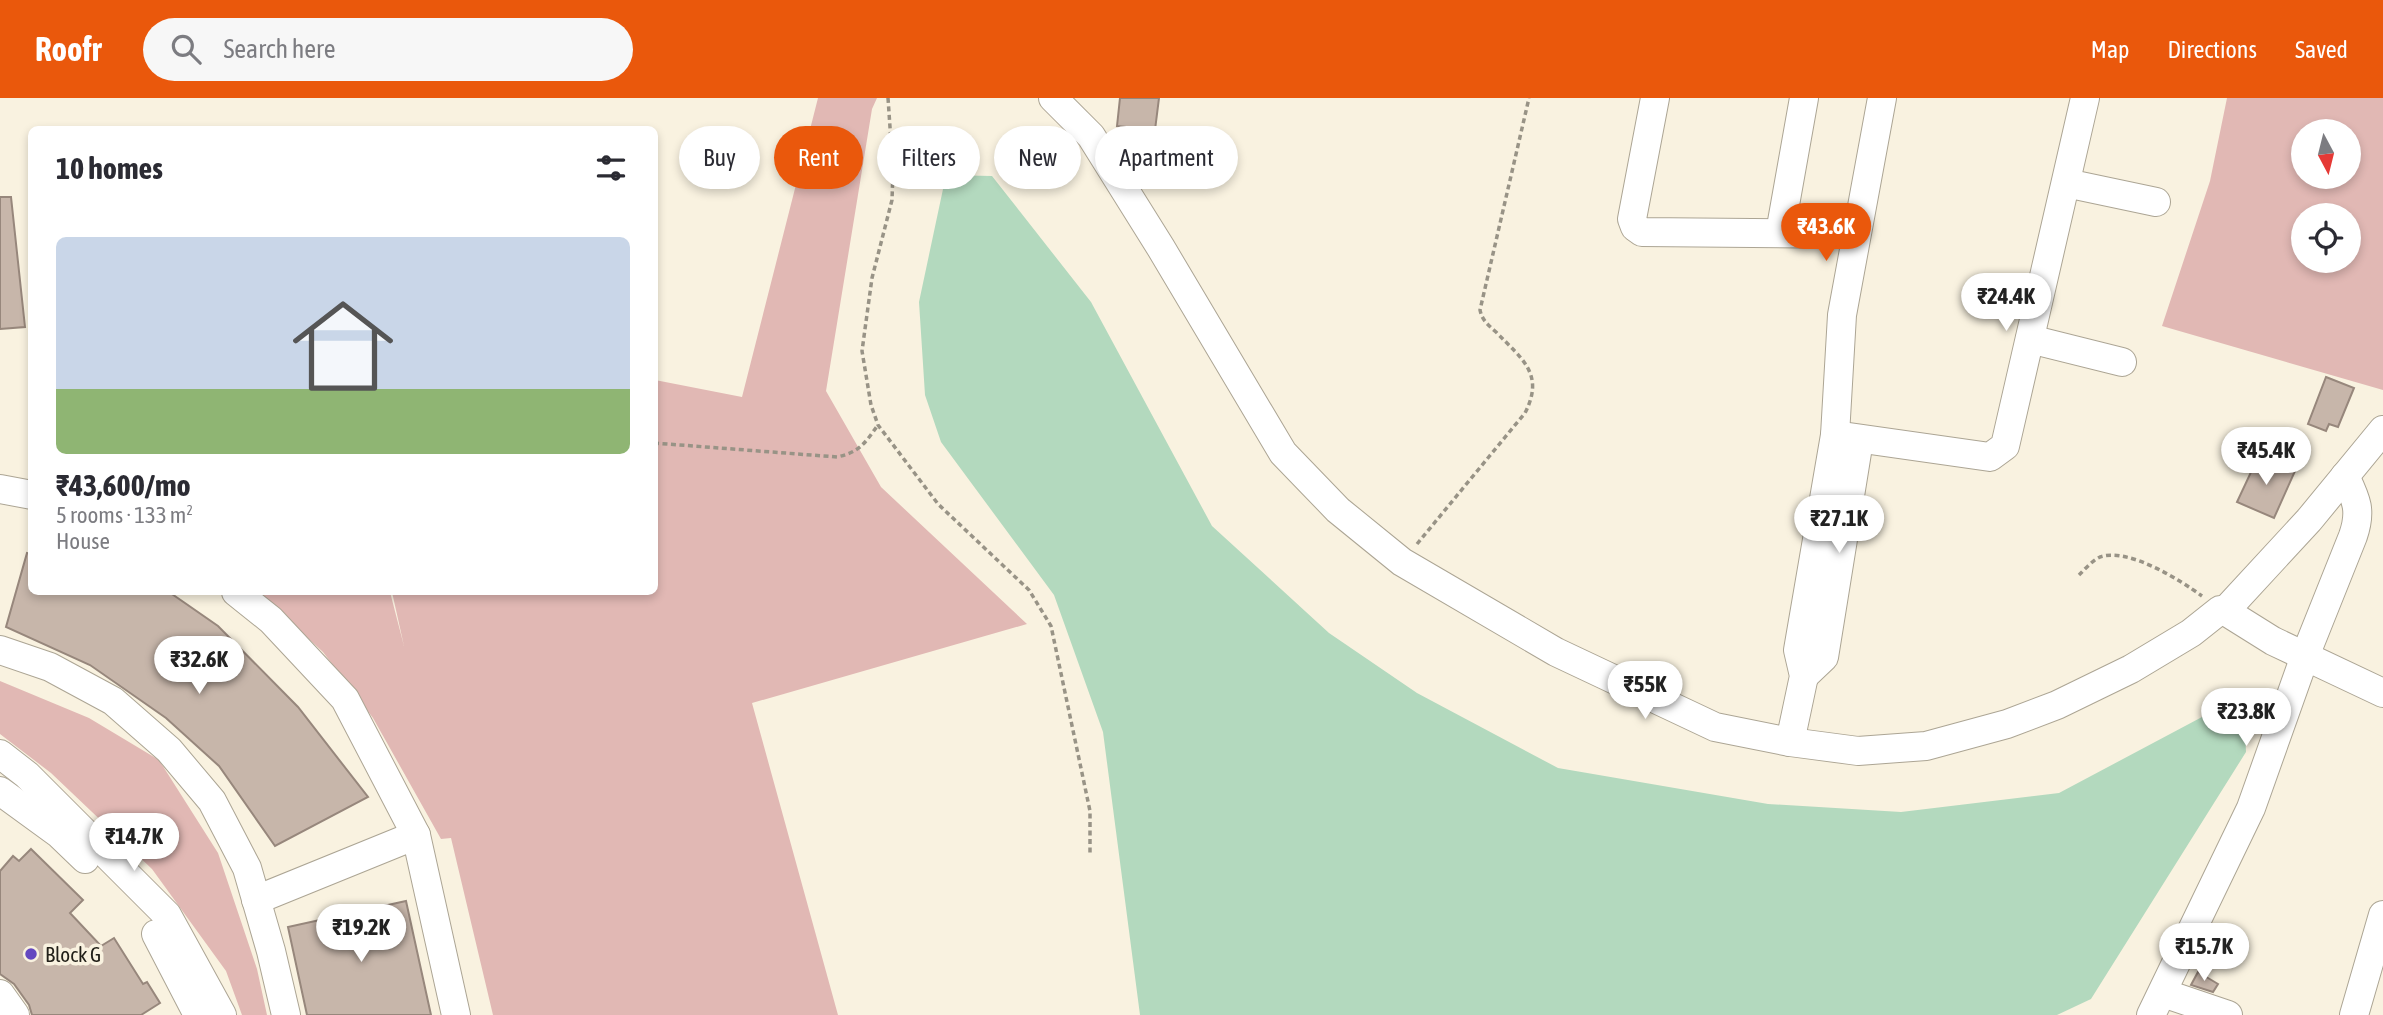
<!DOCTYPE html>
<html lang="en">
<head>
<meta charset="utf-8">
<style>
	body { margin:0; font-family:"Asap Condensed",sans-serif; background:#f7f7f7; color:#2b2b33; height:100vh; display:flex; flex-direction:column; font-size:26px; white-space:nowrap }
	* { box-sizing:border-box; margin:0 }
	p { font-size:23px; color:#7c7c81 }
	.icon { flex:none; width:38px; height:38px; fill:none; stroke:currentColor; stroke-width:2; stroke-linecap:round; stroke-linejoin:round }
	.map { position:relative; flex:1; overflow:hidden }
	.drawer { position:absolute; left:28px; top:28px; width:630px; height:469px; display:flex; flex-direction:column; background:#fff; border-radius:10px; box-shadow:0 4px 10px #0003 }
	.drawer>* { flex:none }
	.guide { position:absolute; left:679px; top:28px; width:665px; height:63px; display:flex; gap:14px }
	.needle { width:46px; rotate:173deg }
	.buttons { position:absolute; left:2291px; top:21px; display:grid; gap:14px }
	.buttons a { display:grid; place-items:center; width:70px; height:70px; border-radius:50%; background:#fff; box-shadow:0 4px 10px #0003; font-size:35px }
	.price { position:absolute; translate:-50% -60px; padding:0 16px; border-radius:24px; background:#fff; color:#222; font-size:23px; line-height:46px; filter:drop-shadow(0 2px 4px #0008) }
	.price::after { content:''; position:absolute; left:50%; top:42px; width:21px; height:16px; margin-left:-10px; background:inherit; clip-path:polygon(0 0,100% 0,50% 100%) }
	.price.selected { background:#ea580c; color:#fff }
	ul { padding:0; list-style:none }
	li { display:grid; align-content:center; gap:14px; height:371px; padding:0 28px }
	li+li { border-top:2px solid #e1e1e2 }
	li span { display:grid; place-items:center; height:217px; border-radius:10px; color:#555 }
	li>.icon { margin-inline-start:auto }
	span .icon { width:126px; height:126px; fill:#fffc; stroke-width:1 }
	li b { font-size:30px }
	h2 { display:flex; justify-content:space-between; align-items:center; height:84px; padding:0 28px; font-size:30px }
	.tag { padding:0 24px; border-radius:32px; background:#fff; box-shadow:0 4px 10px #0003; font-size:24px; line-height:63px }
	.tag.selected { background:#ea580c; color:#fff }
	header { display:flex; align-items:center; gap:42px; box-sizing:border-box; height:98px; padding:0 35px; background:#ea580c; color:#fff }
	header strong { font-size:33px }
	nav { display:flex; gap:38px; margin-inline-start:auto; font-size:24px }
	.search { width:490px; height:63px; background:#f7f7f7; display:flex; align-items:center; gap:18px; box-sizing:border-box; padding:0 24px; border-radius:38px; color:#7c7c81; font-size:26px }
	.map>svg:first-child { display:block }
	.green { fill:#e1b8b4; fill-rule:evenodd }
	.water { fill:#b3d9be }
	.building { fill:#c7b6aa; stroke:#97877c; stroke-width:2 }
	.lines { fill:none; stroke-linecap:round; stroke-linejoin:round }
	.minor-casing { stroke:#aca594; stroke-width:30 }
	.path { stroke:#989386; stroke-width:3.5; stroke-dasharray:5 3.5; stroke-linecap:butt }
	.minor { stroke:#fff; stroke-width:28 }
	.poi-dot { fill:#6448c0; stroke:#f9f2e0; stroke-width:2.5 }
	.labels { text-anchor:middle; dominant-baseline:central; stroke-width:7; stroke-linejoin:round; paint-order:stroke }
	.poi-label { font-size:21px; fill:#222019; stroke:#f9f2e0; text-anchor:start }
</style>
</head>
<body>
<header>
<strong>Roofr</strong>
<div class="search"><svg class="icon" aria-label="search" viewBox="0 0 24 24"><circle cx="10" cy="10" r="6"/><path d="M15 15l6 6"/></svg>Search here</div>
<nav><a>Map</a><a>Directions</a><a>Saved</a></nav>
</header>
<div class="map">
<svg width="2383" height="917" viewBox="0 0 2383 917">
	<rect width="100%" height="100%" fill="#f9f2e0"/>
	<g class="green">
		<polygon points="818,0 877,0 872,11 826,293 881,389 1027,526 752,605 838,917 493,917 451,740 441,741 373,620 323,554 258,494 390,494 404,548 392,494 654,494 655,282 742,299"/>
		<path d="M2227 0H2383V292L2162 228 2210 83ZM2348 33V79H2303V33ZM2348 117V163H2303V117Z"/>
		<polygon points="0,583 89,620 159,662 218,755 257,871 267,917 242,917 226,873 152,771 51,675 0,636"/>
	</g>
	<polygon class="water" points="946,77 992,78 1091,204 1212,428 1329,535 1417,595 1558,670 1768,706 1901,714 2059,695 2202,619 2244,610 2246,654 2091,901 2057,917 1140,917 1103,634 1054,497 941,344 925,297 919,204"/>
	<g class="building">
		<polygon points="1120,0 1159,0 1155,32 1117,28"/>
		<polygon points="0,99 11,99 25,229 0,231"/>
		<polygon points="2326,279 2354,290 2338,329 2329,326 2326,333 2308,326"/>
		<polygon points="2259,357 2295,373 2274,420 2237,404"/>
		<polygon points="27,455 32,456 32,494 169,494 218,528 298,609 368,699 275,748 219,668 166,620 90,567 6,529"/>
		<polygon points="31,751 83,802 70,815 101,848 114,840 143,886 147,884 160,905 141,917 32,917 29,907 14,886 0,876 0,773 13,758 19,763"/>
		<polygon points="406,803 431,917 307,917 288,829"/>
		<polygon points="2198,874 2218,886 2213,894 2191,887"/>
	</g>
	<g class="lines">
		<g class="minor-casing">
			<g id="minor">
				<polyline points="1053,0 1091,38 1161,150 1283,355 1338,412 1402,464 1556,554 1715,629 1790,644 1858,653 1926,648 2007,626 2057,607 2131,571 2191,535 2220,512 2225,513 2309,422 2383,332"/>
				<polyline points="1655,0 1632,121 1635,129 1642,134 1856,136"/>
				<polyline points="2066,85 2156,104"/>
				<polyline points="1780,135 1804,0"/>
				<polyline points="2030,241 2122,264"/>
				<polyline points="1835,337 1990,359 2005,348 2085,0"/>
				<polyline points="0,391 32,397"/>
				<polyline points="236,494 271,522 345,601 416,737 456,917"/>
				<polyline points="2225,513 2273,543 2383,595"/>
				<polyline points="0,552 50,569 113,603 169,652 212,703 247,770 271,853 286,917"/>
				<polyline points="1804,578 1824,559 1859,342"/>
				<polyline points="1790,644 1804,578 1798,552 1835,337 1842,217 1882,0"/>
				<polyline points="0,656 27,677 167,817 222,917"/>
				<polyline points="0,693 59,736 85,761"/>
				<polyline points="256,802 416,737"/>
				<polyline points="156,836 198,917"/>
				<polyline points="2163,895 2228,917"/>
				<polyline points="0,896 15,917"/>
				<path d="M2151 917 2251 710 2305 558 2353 438C2362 412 2356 401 2345 378"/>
				<polyline points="2354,917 2383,817"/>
			</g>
		</g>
		<g class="path">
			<polyline points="888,0 893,73 892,102 872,180 862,253 871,307 878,327 938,406 1029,492 1051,528 1090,713 1090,756"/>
			<path d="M654 345 837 359C860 354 865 345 878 327"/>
			<path d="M1417 446 1525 315C1545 276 1522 261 1496 234 1488 227 1482 222 1480 212L1529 0"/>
			<path d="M2079 477C2085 471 2093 462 2100 459 2128 449 2180 482 2202 498"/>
		</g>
		<use href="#minor" class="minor"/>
	</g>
	<circle class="poi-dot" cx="31" cy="856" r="7"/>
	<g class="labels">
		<g class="poi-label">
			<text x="45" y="856">Block G</text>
		</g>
	</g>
</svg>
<div class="buttons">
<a><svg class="needle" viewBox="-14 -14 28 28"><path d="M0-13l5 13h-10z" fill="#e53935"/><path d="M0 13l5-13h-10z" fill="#7c7c81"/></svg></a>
<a><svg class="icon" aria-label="locate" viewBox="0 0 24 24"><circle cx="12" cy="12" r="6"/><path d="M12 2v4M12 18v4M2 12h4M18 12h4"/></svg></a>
</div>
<b class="price selected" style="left:1826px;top:165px">₹43.6K</b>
<b class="price" style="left:2006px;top:235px">₹24.4K</b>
<b class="price" style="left:2266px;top:389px">₹45.4K</b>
<b class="price" style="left:1839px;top:457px">₹27.1K</b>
<b class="price" style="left:199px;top:598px">₹32.6K</b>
<b class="price" style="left:1645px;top:623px">₹55K</b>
<b class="price" style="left:2246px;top:650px">₹23.8K</b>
<b class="price" style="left:134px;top:775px">₹14.7K</b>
<b class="price" style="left:361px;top:866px">₹19.2K</b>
<b class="price" style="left:2204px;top:885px">₹15.7K</b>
<div class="guide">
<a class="tag">Buy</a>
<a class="tag selected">Rent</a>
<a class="tag">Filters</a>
<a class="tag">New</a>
<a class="tag">Apartment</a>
</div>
<section class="drawer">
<h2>10 homes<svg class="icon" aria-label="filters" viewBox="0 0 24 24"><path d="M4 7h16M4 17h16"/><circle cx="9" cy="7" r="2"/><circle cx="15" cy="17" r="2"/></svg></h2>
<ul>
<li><span style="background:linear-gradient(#c9d6e8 70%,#8fb573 0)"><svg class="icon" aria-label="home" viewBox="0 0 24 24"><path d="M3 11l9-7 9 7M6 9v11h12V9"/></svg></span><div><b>₹43,600/mo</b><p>5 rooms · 133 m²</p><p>House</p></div></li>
</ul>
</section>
</div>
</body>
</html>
